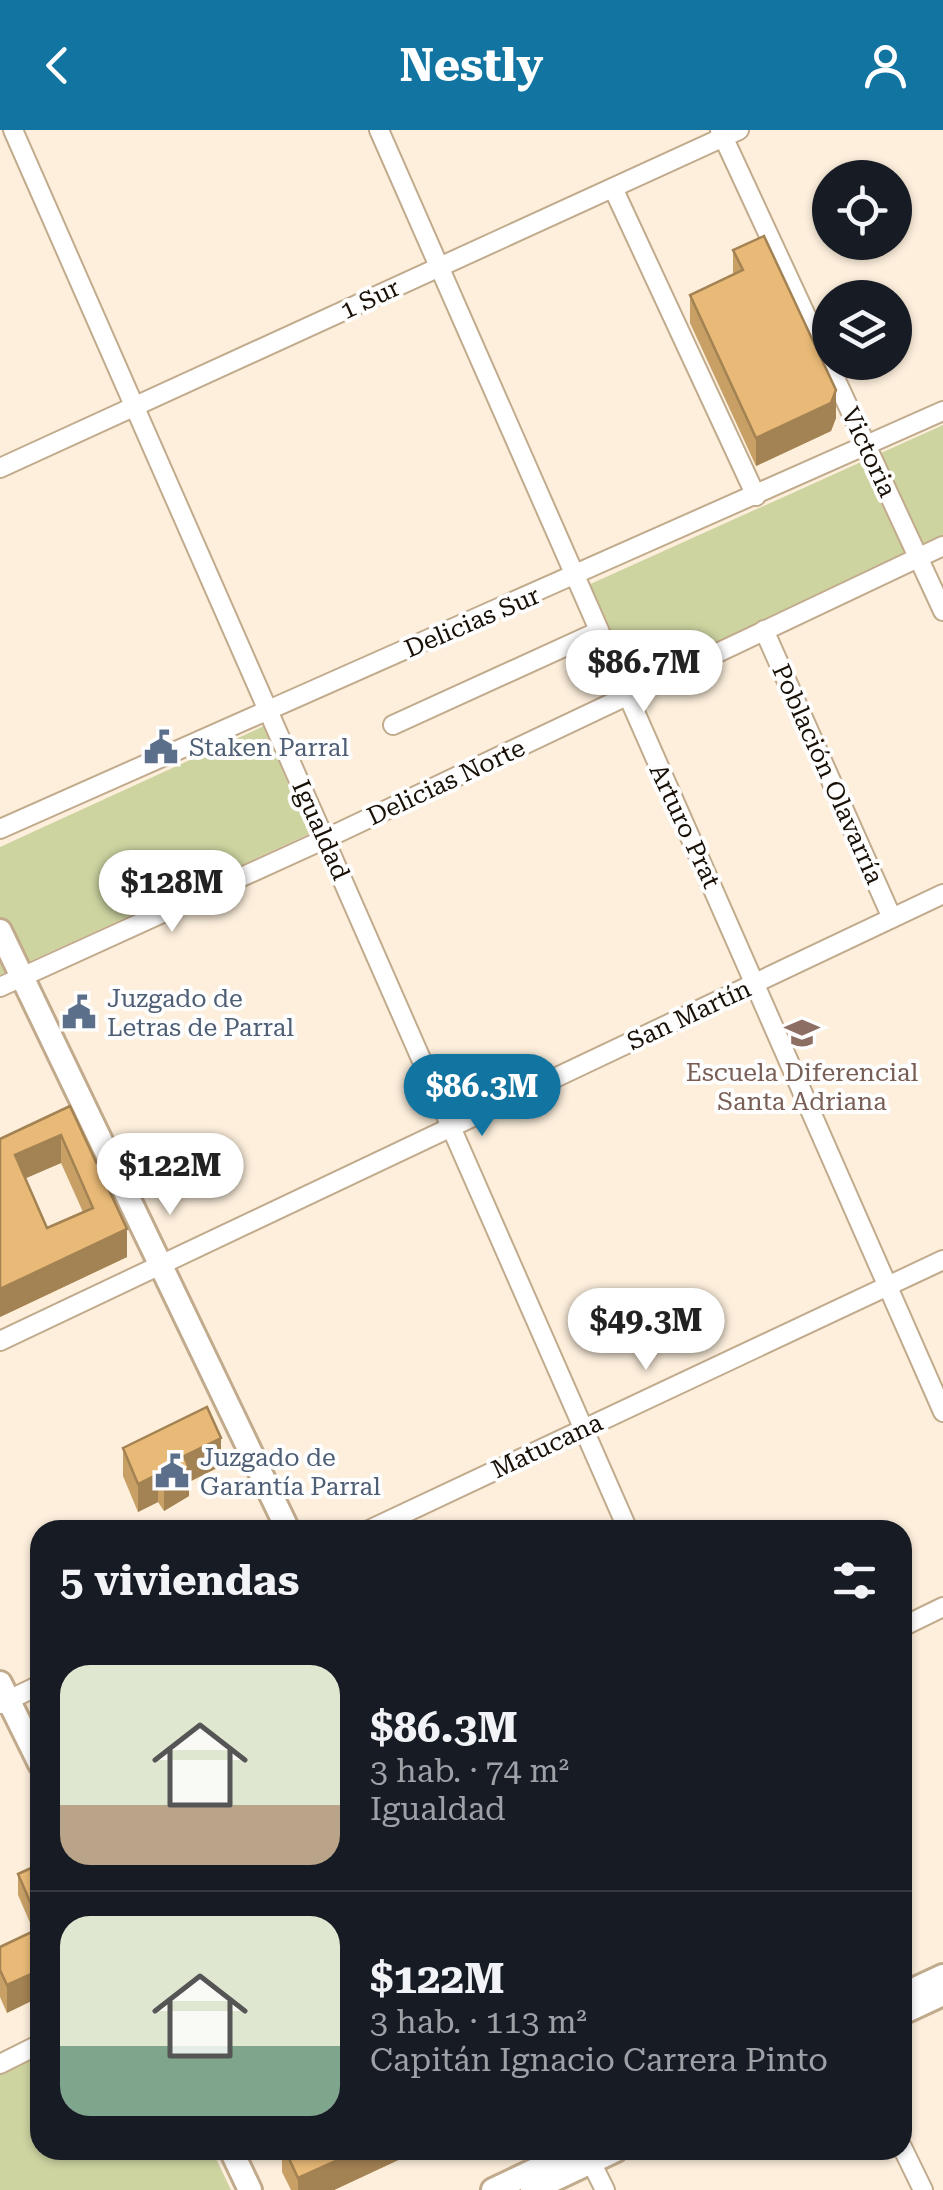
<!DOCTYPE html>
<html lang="es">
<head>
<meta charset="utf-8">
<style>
	body { margin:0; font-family:"Roboto Serif",serif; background:#242831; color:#f1f3f6; height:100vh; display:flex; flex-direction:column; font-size:38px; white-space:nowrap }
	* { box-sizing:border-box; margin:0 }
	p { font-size:32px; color:#9ea1a6 }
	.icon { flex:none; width:55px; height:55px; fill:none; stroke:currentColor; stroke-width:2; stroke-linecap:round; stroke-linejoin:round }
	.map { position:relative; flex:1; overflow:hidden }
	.panel { position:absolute; left:30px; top:1390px; width:882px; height:640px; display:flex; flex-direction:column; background:#171b24; border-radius:30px; box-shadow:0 2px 8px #0004 }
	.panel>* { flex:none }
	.tools { position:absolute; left:812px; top:30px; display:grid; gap:20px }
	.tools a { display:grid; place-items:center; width:100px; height:100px; border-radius:50%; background:#171b24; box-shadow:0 2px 8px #0004; font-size:50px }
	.price { position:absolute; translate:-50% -85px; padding:0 22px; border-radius:35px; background:#fff; color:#222; font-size:32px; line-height:65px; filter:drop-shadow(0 2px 5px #0008) }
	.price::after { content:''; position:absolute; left:50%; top:60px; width:30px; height:22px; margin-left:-15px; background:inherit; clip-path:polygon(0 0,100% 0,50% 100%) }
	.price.current { background:#1174a1; color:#fff }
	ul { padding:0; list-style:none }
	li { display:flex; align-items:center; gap:30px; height:250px; padding:0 30px }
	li+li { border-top:2px solid #363941 }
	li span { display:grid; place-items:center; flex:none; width:280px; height:200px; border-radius:30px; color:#555 }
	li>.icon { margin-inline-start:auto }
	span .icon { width:120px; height:120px; fill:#fffc; stroke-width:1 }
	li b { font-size:42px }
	h2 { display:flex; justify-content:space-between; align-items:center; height:120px; padding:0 30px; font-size:42px }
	header { display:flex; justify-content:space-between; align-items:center; height:130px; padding:0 30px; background:#1174a1; color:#fff; font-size:45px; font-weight:700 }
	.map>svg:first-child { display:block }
	.green { fill:#cdd4a0 }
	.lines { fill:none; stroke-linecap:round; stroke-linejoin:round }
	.minor-casing { stroke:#c2ab8d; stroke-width:22 }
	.major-casing { stroke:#c2ab8d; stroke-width:28 }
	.minor { stroke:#fff; stroke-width:18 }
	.major { stroke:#fff; stroke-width:22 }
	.wall { fill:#c8a066; fill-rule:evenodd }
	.shaded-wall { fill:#a38253 }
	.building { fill:#e9ba77; stroke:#a38253; stroke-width:2.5; fill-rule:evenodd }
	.labels { text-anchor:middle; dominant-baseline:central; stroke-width:8; stroke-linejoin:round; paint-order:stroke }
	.street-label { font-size:25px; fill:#181006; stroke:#fefefe }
	.service-label { font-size:25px; fill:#4e5e75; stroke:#fefefe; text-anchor:start }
	.education-label { font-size:25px; fill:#785e54; stroke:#fefefe }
</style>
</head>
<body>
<header><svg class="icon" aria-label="back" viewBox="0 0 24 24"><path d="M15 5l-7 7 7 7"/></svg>Nestly<svg class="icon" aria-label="person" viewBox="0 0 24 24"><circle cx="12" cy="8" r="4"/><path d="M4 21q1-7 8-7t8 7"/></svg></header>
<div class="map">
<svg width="943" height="2060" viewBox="0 0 943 2060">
	<rect width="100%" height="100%" fill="#fdefdc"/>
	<g class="green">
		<polygon points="943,295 943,406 628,554 586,456"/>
		<polygon points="264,596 309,704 0,845 0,717"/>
		<polygon points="40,1926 40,2020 212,2020 231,2060 0,2060 0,1945"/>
	</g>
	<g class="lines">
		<g class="minor-casing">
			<g id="minor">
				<polyline points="13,0 628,1400"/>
				<polyline points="379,0 943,1282"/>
				<polyline points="720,0 943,481"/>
				<polyline points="613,58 756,366"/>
				<polyline points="0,338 739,0"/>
				<polyline points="764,500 892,788"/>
				<polyline points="393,595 597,502"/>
				<polyline points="0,699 943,281"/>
				<polyline points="0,857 325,709 943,416"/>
				<polyline points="0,1211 943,764"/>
				<polyline points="369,1400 943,1130"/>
				<polyline points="902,1497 943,1477"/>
				<polyline points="0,1574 40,1555"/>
				<polyline points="0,1934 40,1914"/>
				<polyline points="902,2017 923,2060"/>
				<polyline points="591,2032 605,2060"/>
			</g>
		</g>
		<g class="major-casing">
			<g id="major">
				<polyline points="0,801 288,1400"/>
				<polyline points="0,1553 40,1634"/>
				<polyline points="902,1865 943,1846"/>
				<polyline points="902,1883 943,1864"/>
				<polyline points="231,2020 250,2060"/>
				<polyline points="493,2060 577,2020"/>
				<polyline points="532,2060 616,2020"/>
			</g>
		</g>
		<use href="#minor" class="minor"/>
		<use href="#major" class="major"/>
	</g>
	<g class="wall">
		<polygon points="733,120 836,288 831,301 756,336 690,193 690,165 733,145"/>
		<path d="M70 976 127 1127 0 1187V1009ZM61 1033 83 1082 47 1098 25 1048Z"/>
		<polygon points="123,1318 221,1336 189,1352 189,1366 164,1381 158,1372 138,1382 123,1346"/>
		<polygon points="40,1543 40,1590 35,1579 35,1553"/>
		<polygon points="40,1734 31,1795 18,1765 18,1744"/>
		<polygon points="40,1798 7,1883 0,1867 0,1817"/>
		<polygon points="282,2020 409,2020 409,2025 334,2060 291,2060 282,2042"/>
	</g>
	<g class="shaded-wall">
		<polygon points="836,260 836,288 831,301 756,336 756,308"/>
		<polygon points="61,1005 61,1033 15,1053 15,1025"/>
		<polygon points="127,1099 127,1127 0,1187 0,1159"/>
		<polygon points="221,1308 221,1336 189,1352 189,1366 164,1381 164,1353 184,1326"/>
		<polygon points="158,1344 158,1372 138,1382 138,1354"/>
		<polygon points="40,1770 40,1791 31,1795 31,1774"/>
		<polygon points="40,1840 40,1867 7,1883 7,1855"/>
		<polygon points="360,2020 409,2020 409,2025 334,2060 298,2060 298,2048"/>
	</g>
	<g class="building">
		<polygon points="764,106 836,260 831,273 756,308 690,165 743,140 733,120"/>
		<path d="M70 976 127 1099 0 1159V1009ZM61 1005 93 1078 47 1098 15 1025Z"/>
		<polygon points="207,1277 221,1308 184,1326 189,1338 164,1353 158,1344 138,1354 123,1318"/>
		<polygon points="39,1543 40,1543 40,1564 35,1553"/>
		<polygon points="40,1734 40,1770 31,1774 18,1744"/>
		<polygon points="40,1798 40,1840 7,1855 0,1840 0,1817"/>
		<polygon points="285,2020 360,2020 298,2048"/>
	</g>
	<defs>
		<g id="civic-bare" transform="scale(2.7)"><path d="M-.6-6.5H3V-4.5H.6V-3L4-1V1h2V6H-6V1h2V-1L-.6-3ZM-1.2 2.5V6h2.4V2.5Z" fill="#5c6f8a" stroke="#fefefe" stroke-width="2.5" paint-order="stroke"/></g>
		<g id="school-bare" transform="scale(2.7)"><path d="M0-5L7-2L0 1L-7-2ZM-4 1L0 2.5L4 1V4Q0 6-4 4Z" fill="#8d6e63" stroke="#fefefe" stroke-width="2.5" paint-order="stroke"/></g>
	</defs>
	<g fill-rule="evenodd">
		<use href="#civic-bare" x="161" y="617"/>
		<use href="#civic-bare" x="79" y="882"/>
		<use href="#school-bare" x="802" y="903"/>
		<use href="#civic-bare" x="172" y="1341"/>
	</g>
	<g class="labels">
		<g class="street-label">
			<text transform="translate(370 169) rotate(-25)">1 Sur</text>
			<text transform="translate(869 322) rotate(65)">Victoria</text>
			<text transform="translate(472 492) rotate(-23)">Delicias Sur</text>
			<text transform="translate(828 644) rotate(66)">Población Olavarría</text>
			<text transform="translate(446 652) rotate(-25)">Delicias Norte</text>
			<text transform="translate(685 696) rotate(65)">Arturo Prat</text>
			<text transform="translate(321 700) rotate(66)">Igualdad</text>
			<text transform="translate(689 885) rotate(-25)">San Martín</text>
			<text transform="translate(547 1316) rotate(-25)">Matucana</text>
		</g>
		<g class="service-label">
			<text x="189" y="617">Staken Parral</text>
			<text x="107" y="868">Juzgado de<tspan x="107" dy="29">Letras de Parral</tspan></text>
			<text x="200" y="1327">Juzgado de<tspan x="200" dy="29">Garantía Parral</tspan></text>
		</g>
		<g class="education-label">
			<text x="802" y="942">Escuela Diferencial<tspan x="802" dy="29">Santa Adriana</tspan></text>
		</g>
	</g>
</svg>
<div class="tools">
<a><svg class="icon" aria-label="locate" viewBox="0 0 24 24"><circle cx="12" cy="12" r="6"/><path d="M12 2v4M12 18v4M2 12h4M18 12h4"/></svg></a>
<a><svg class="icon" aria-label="layers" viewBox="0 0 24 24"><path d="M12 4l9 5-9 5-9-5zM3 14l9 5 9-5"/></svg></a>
</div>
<b class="price" style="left:644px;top:585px">$86.7M</b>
<b class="price" style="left:172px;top:805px">$128M</b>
<b class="price current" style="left:482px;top:1009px">$86.3M</b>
<b class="price" style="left:170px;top:1088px">$122M</b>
<b class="price" style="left:646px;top:1243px">$49.3M</b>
<section class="panel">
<h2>5 viviendas<svg class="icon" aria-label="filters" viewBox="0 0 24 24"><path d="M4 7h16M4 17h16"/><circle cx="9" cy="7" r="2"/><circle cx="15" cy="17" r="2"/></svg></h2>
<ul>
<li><span style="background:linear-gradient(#dfe7d0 70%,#b9a48a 0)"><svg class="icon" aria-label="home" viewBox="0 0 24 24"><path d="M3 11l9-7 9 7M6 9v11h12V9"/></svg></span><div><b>$86.3M</b><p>3 hab. · 74 m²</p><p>Igualdad</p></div></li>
<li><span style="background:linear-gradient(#dfe7d0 65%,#7fa58c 0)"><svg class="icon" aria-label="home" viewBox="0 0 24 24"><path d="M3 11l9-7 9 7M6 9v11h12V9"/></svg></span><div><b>$122M</b><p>3 hab. · 113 m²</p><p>Capitán Ignacio Carrera Pinto</p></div></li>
</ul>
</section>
</div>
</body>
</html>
